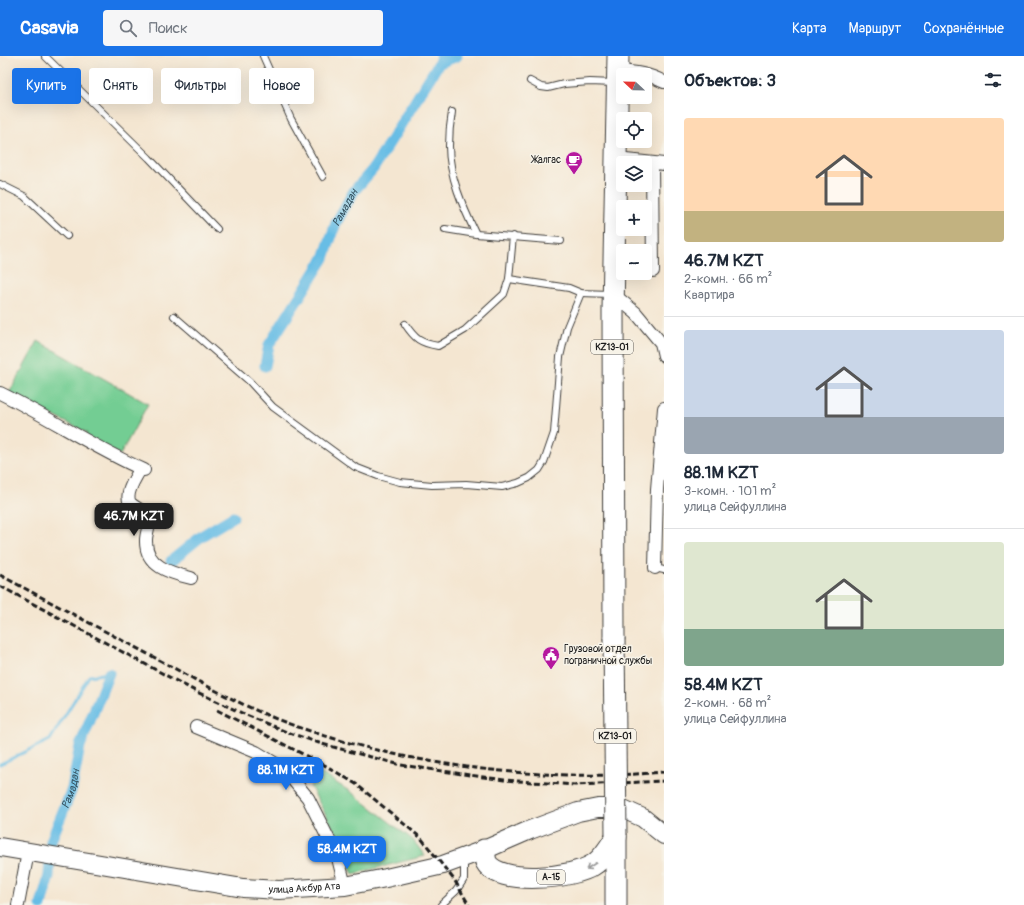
<!DOCTYPE html>
<html lang="ru">
<head>
<meta charset="utf-8">
<style>
	body { margin:0; font-family:Pangolin,sans-serif; background:#f6f6f7; color:#1f2937; height:100vh; display:flex; flex-direction:column; font-size:15px; white-space:nowrap }
	* { box-sizing:border-box; margin:0 }
	p { font-size:13px; color:#747a83 }
	.icon { flex:none; width:22px; height:22px; fill:none; stroke:currentColor; stroke-width:2; stroke-linecap:round; stroke-linejoin:round }
	.map { position:relative; flex:1; overflow:hidden }
	.details { display:flex; flex-direction:column; background:#fff; width:360px }
	.details>* { flex:none }
	.guide { position:absolute; left:12px; top:12px; width:380px; height:36px; display:flex; gap:8px }
	.needle { width:26px; rotate:292deg }
	.fabs { position:absolute; left:616px; top:12px; display:grid; gap:8px }
	.fabs a { display:grid; place-items:center; width:36px; height:36px; border-radius:4px; background:#fff; box-shadow:0 4px 16px #0002; font-size:20px }
	.price { position:absolute; translate:-50% -34px; padding:0 9px; border-radius:8px; background:#1a73e8; color:#fff; font-size:13px; line-height:26px; filter:drop-shadow(0 1px 2px #0008) }
	.price::after { content:''; position:absolute; left:50%; top:24px; width:12px; height:9px; margin-left:-6px; background:inherit; clip-path:polygon(0 0,100% 0,50% 100%) }
	.price.active { background:#222; color:#fff }
	ul { padding:0; list-style:none }
	li { display:grid; align-content:center; gap:8px; height:212px; padding:0 20px }
	li+li { border-top:1px solid #e0e1e3 }
	li span { display:grid; place-items:center; height:124px; border-radius:4px; color:#555 }
	li>.icon { margin-inline-start:auto }
	span .icon { width:72px; height:72px; fill:#fffc; stroke-width:1 }
	li b { font-size:17px }
	h2 { display:flex; justify-content:space-between; align-items:center; height:48px; padding:0 20px; font-size:17px }
	.chip { padding:0 14px; border-radius:4px; background:#fff; box-shadow:0 4px 16px #0002; font-size:14px; line-height:36px }
	.chip.active { background:#1a73e8; color:#fff }
	header { display:flex; align-items:center; gap:24px; box-sizing:border-box; height:56px; padding:0 20px; background:#1a73e8; color:#fff }
	header strong { font-size:19px }
	nav { display:flex; gap:22px; margin-inline-start:auto; font-size:14px }
	.search { width:280px; height:36px; background:#f6f6f7; display:flex; align-items:center; gap:10px; box-sizing:border-box; padding:0 14px; border-radius:4px; color:#747a83; font-size:15px }
	main { display:flex; flex:1; min-height:0 }
	.map>svg:first-child { display:block }
	.green { fill:#73cd93; stroke:#487458 }
	.lines { fill:none; stroke-linecap:round; stroke-linejoin:round }
	.stream { stroke:#68bde5; stroke-width:3 }
	.canal { stroke:#68bde5; stroke-width:11 }
	.service-casing { stroke:#3c3a37; stroke-width:8 }
	.minor-casing { stroke:#3c3a37; stroke-width:14 }
	.secondary-casing { stroke:#3c3a37; stroke-width:20 }
	.trunk-casing { stroke:#3c3a37; stroke-width:23 }
	.service { stroke:#fff; stroke-width:6 }
	.minor { stroke:#fff; stroke-width:12 }
	.secondary { stroke:#fff; stroke-width:18 }
	.trunk { stroke:#fff; stroke-width:21 }
	.rail { stroke:#1c1c1c; stroke-width:3; stroke-dasharray:6 3; stroke-linecap:butt }
	.trunk-bridge-casing { stroke:#3c3a37; stroke-width:23; stroke-linecap:butt }
	.trunk-bridge { stroke:#fff; stroke-width:21 }
	.oneway { stroke:#999 }
	.labels { text-anchor:middle; dominant-baseline:central; stroke-width:3; stroke-linejoin:round; paint-order:stroke }
	.shield { fill:#f7f3e8; stroke:#5e5c59; stroke-width:1 }
	.shield-label { font-size:9px; font-weight:bold; fill:#1c1c1c }
	.poi-label { font-size:10px; fill:#1c1c1c; stroke:#f7f3e8; text-anchor:end }
	.street-label { font-size:10px; fill:#1c1c1c; stroke:#f7f3e8 }
	.water-label { font-size:11px; font-style:italic; fill:#375462; stroke:#f7f3e8 }
</style>
</head>
<body>
<header>
<strong>Casavia</strong>
<div class="search"><svg class="icon" aria-label="search" viewBox="0 0 24 24"><circle cx="10" cy="10" r="6"/><path d="M15 15l6 6"/></svg>Поиск</div>
<nav><a>Карта</a><a>Маршрут</a><a>Сохранённые</a></nav>
</header>
<main>
<div class="map">
<svg width="664" height="849" viewBox="0 0 664 849">
	<rect width="100%" height="100%" fill="#f7f3e8"/>
	<filter id="ink" filterUnits="userSpaceOnUse"><feTurbulence type="fractalNoise" baseFrequency=".025" numOctaves="2"/><feDisplacementMap in="SourceGraphic" scale="8" xChannelSelector="R" yChannelSelector="G"/><feConvolveMatrix kernelMatrix="1 2 1 2 8 2 1 2 1" color-interpolation-filters="sRGB"/></filter>
	<filter id="wash" filterUnits="userSpaceOnUse"><feTurbulence type="fractalNoise" baseFrequency=".012" numOctaves="4" result="noise"/><feDisplacementMap in="SourceGraphic" scale="16" xChannelSelector="R" yChannelSelector="G"/><feGaussianBlur stdDeviation="0.9" result="paint"/><feColorMatrix in="noise" values="0 0 0 0 0 0 0 0 0 0 0 0 0 0 0 0 0 1.4 0 .05"/><feComposite in="paint" operator="in"/></filter>
	<g filter="url(#wash)">
		<rect width="100%" height="100%" fill="#f4e6d1"/>
		<g class="green">
			<polygon points="38,285 148,348 120,399 85,380 87,377 9,337"/>
			<polygon points="319,716 351,736 413,784 425,800 353,818 334,774 310,730"/>
		</g>
		<g class="lines">
			<polyline class="stream" points="0,708 50,684 89,620 109,617"/>
			<g class="canal">
				<polyline points="439,7 457,0"/>
				<path id="s1" d="M265 310 269 289 324 202 336 167 354 135 373 113 439 7 441 0"/>
				<polyline points="171,505 203,479 233,461"/>
				<path id="s2" d="M41 849 49 820 51 785 72 733 80 690 109 617"/>
			</g>
		</g>
	</g>
	<g filter="url(#ink)">
		<g class="lines">
			<g class="service-casing">
				<g id="service">
					<polyline points="45,0 149,102 217,173"/>
					<polyline points="263,0 291,63 323,121"/>
					<polyline points="530,25 541,31 548,32 564,28 590,26 614,27"/>
					<path d="M452 56C450 67 449 78 449 90 449 120 463 151 476 178"/>
					<polyline points="0,128 24,140 67,180"/>
					<polyline points="445,173 476,178 561,185"/>
					<polyline points="509,223 569,232 581,237 610,238"/>
					<polyline points="174,260 249,325 273,351 355,411 378,420 400,426 432,429 466,428 502,431 518,427 529,422 539,414 544,406 554,377 560,301 567,271 581,237"/>
					<path d="M405 268C415 283 420 287 438 290L465 274 504 238 509 223 513 180"/>
					<polyline points="655,512 664,514"/>
					<polyline points="441,849 456,835 464,823 464,804"/>
				</g>
			</g>
			<g class="minor-casing">
				<g id="minor">
					<path d="M618 15C635 16 649 18 664 26"/>
					<polyline points="616,103 664,108"/>
					<polyline points="652,107 653,215"/>
					<polyline points="613,238 636,257 661,287 664,300"/>
					<path d="M0 337C49 361 94 392 144 414"/>
					<path d="M140 413C136 422 124 437 130 447 133 450 137 452 140 454 144 457 147 458 149 463 150 469 146 477 146 484 145 510 170 517 191 522"/>
					<polyline points="655,512 657,433 664,352"/>
					<polyline points="196,671 256,696 284,713 308,742 338,802 345,830"/>
					<polyline points="18,849 28,796"/>
				</g>
			</g>
			<g class="secondary-casing">
				<g id="secondary">
					<path id="s3" d="M0 791 243 832 279 834 345 830 386 822 443 809 484 794 530 774 578 756 598 752H621L643 762 664 779"/>
				</g>
			</g>
			<g class="trunk-casing">
				<g id="trunk">
					<polyline points="614,582 613,255 618,0"/>
					<path d="M484 794C485 798 485 803 486 806 499 830 574 822 593 809 603 803 610 791 616 781"/>
					<polyline points="616,849 616,780"/>
				</g>
			</g>
			<use href="#service" class="service"/>
			<use href="#minor" class="minor"/>
			<use href="#secondary" class="secondary"/>
			<use href="#trunk" class="trunk"/>
			<g class="rail">
				<path d="M0 519C54 548 108 577 163 606 203 628 244 651 287 667 405 710 539 727 664 716"/>
				<polyline points="0,530 197,636 244,658 284,675 322,688 401,709 504,724 576,729 664,725"/>
				<polyline points="217,654 328,711 356,728 421,782 455,825 469,849"/>
			</g>
			<g class="trunk-bridge-casing">
				<polyline id="trunk-bridge" points="614,582 616,779"/>
			</g>
			<use href="#trunk-bridge" class="trunk-bridge"/>
		</g>
		<defs><path id="oneway-shaft" d="M-6 0H5M1.5-3L5.5 0L1.5 3" fill="none" stroke-width="1.6" stroke-linecap="round" stroke-linejoin="round"/></defs>
		<use class="oneway" href="#oneway-shaft" transform="translate(591 810) rotate(147)"/>
	</g>
	<defs>
		<g id="cafe-pin" transform="scale(0.9)"><path d="M0 17L-7.5 6A9.5 9.5 0 1 1 7.5 6Z" fill="#b5179e" stroke="#f7f3e8"/><path d="M-5.5-4.5H6V0H3Q3 3.5 0 3.5H-2.5Q-5.5 3.5-5.5 0ZM3-3.2v2h1.7v-2ZM-6 4.5H4V6H-6Z" fill="#fff"/></g>
		<g id="civic-pin" transform="scale(0.9)"><path d="M0 17L-7.5 6A9.5 9.5 0 1 1 7.5 6Z" fill="#b5179e" stroke="#f7f3e8"/><path d="M-.6-6.5H3V-4.5H.6V-3L4-1V1h2V6H-6V1h2V-1L-.6-3ZM-1.2 2.5V6h2.4V2.5Z" fill="#fff"/></g>
	</defs>
	<g fill-rule="evenodd">
		<use href="#cafe-pin" x="574" y="104"/>
		<use href="#civic-pin" x="551" y="599"/>
	</g>
	<g class="labels">
		<g class="shield">
			<rect x="591" y="284" width="42" height="14" rx="3"/>
			<rect x="594" y="673" width="42" height="14" rx="3"/>
			<rect x="537" y="814" width="28" height="14" rx="3"/>
		</g>
		<g class="shield-label">
			<text x="612" y="291">KZ13-01</text>
			<text x="615" y="680">KZ13-01</text>
			<text x="551" y="821">A-15</text>
		</g>
		<g class="poi-label">
			<text x="561" y="104">Жалгас</text>
			<text x="564" y="593" text-anchor="start">Грузовой отдел<tspan x="564" dy="12">пограничной службы</tspan></text>
		</g>
		<g class="street-label">
			<text stroke="none"><textPath href="#s3" startOffset="308">улица Акбур Ата</textPath></text>
		</g>
		<g class="water-label">
			<text stroke="none"><textPath href="#s1" startOffset="179">Рамадан</textPath></text>
			<text stroke="none"><textPath href="#s2" startOffset="121">Рамадан</textPath></text>
		</g>
	</g>
</svg>
<div class="fabs">
<a><svg class="needle" viewBox="-14 -14 28 28"><path d="M0-13l5 13h-10z" fill="#e53935"/><path d="M0 13l5-13h-10z" fill="#747a83"/></svg></a>
<a><svg class="icon" aria-label="locate" viewBox="0 0 24 24"><circle cx="12" cy="12" r="6"/><path d="M12 2v4M12 18v4M2 12h4M18 12h4"/></svg></a>
<a><svg class="icon" aria-label="layers" viewBox="0 0 24 24"><path d="M12 4l9 5-9 5-9-5zM3 14l9 5 9-5"/></svg></a>
<a>+</a>
<a>−</a>
</div>
<b class="price active" style="left:134px;top:481px">46.7M KZT</b>
<b class="price" style="left:286px;top:735px">88.1M KZT</b>
<b class="price" style="left:347px;top:814px">58.4M KZT</b>
<div class="guide">
<a class="chip active">Купить</a>
<a class="chip">Снять</a>
<a class="chip">Фильтры</a>
<a class="chip">Новое</a>
</div>
</div>
<section class="details">
<h2>Объектов: 3<svg class="icon" aria-label="filters" viewBox="0 0 24 24"><path d="M4 7h16M4 17h16"/><circle cx="9" cy="7" r="2"/><circle cx="15" cy="17" r="2"/></svg></h2>
<ul>
<li><span style="background:linear-gradient(#ffd9b3 75%,#c2b280 0)"><svg class="icon" aria-label="home" viewBox="0 0 24 24"><path d="M3 11l9-7 9 7M6 9v11h12V9"/></svg></span><div><b>46.7M KZT</b><p>2-комн. · 66 m²</p><p>Квартира</p></div></li>
<li><span style="background:linear-gradient(#c9d6e8 70%,#9aa5b1 0)"><svg class="icon" aria-label="home" viewBox="0 0 24 24"><path d="M3 11l9-7 9 7M6 9v11h12V9"/></svg></span><div><b>88.1M KZT</b><p>3-комн. · 101 m²</p><p>улица Сейфуллина</p></div></li>
<li><span style="background:linear-gradient(#dfe7d0 70%,#7fa58c 0)"><svg class="icon" aria-label="home" viewBox="0 0 24 24"><path d="M3 11l9-7 9 7M6 9v11h12V9"/></svg></span><div><b>58.4M KZT</b><p>2-комн. · 68 m²</p><p>улица Сейфуллина</p></div></li>
</ul>
</section>
</main>
</body>
</html>
